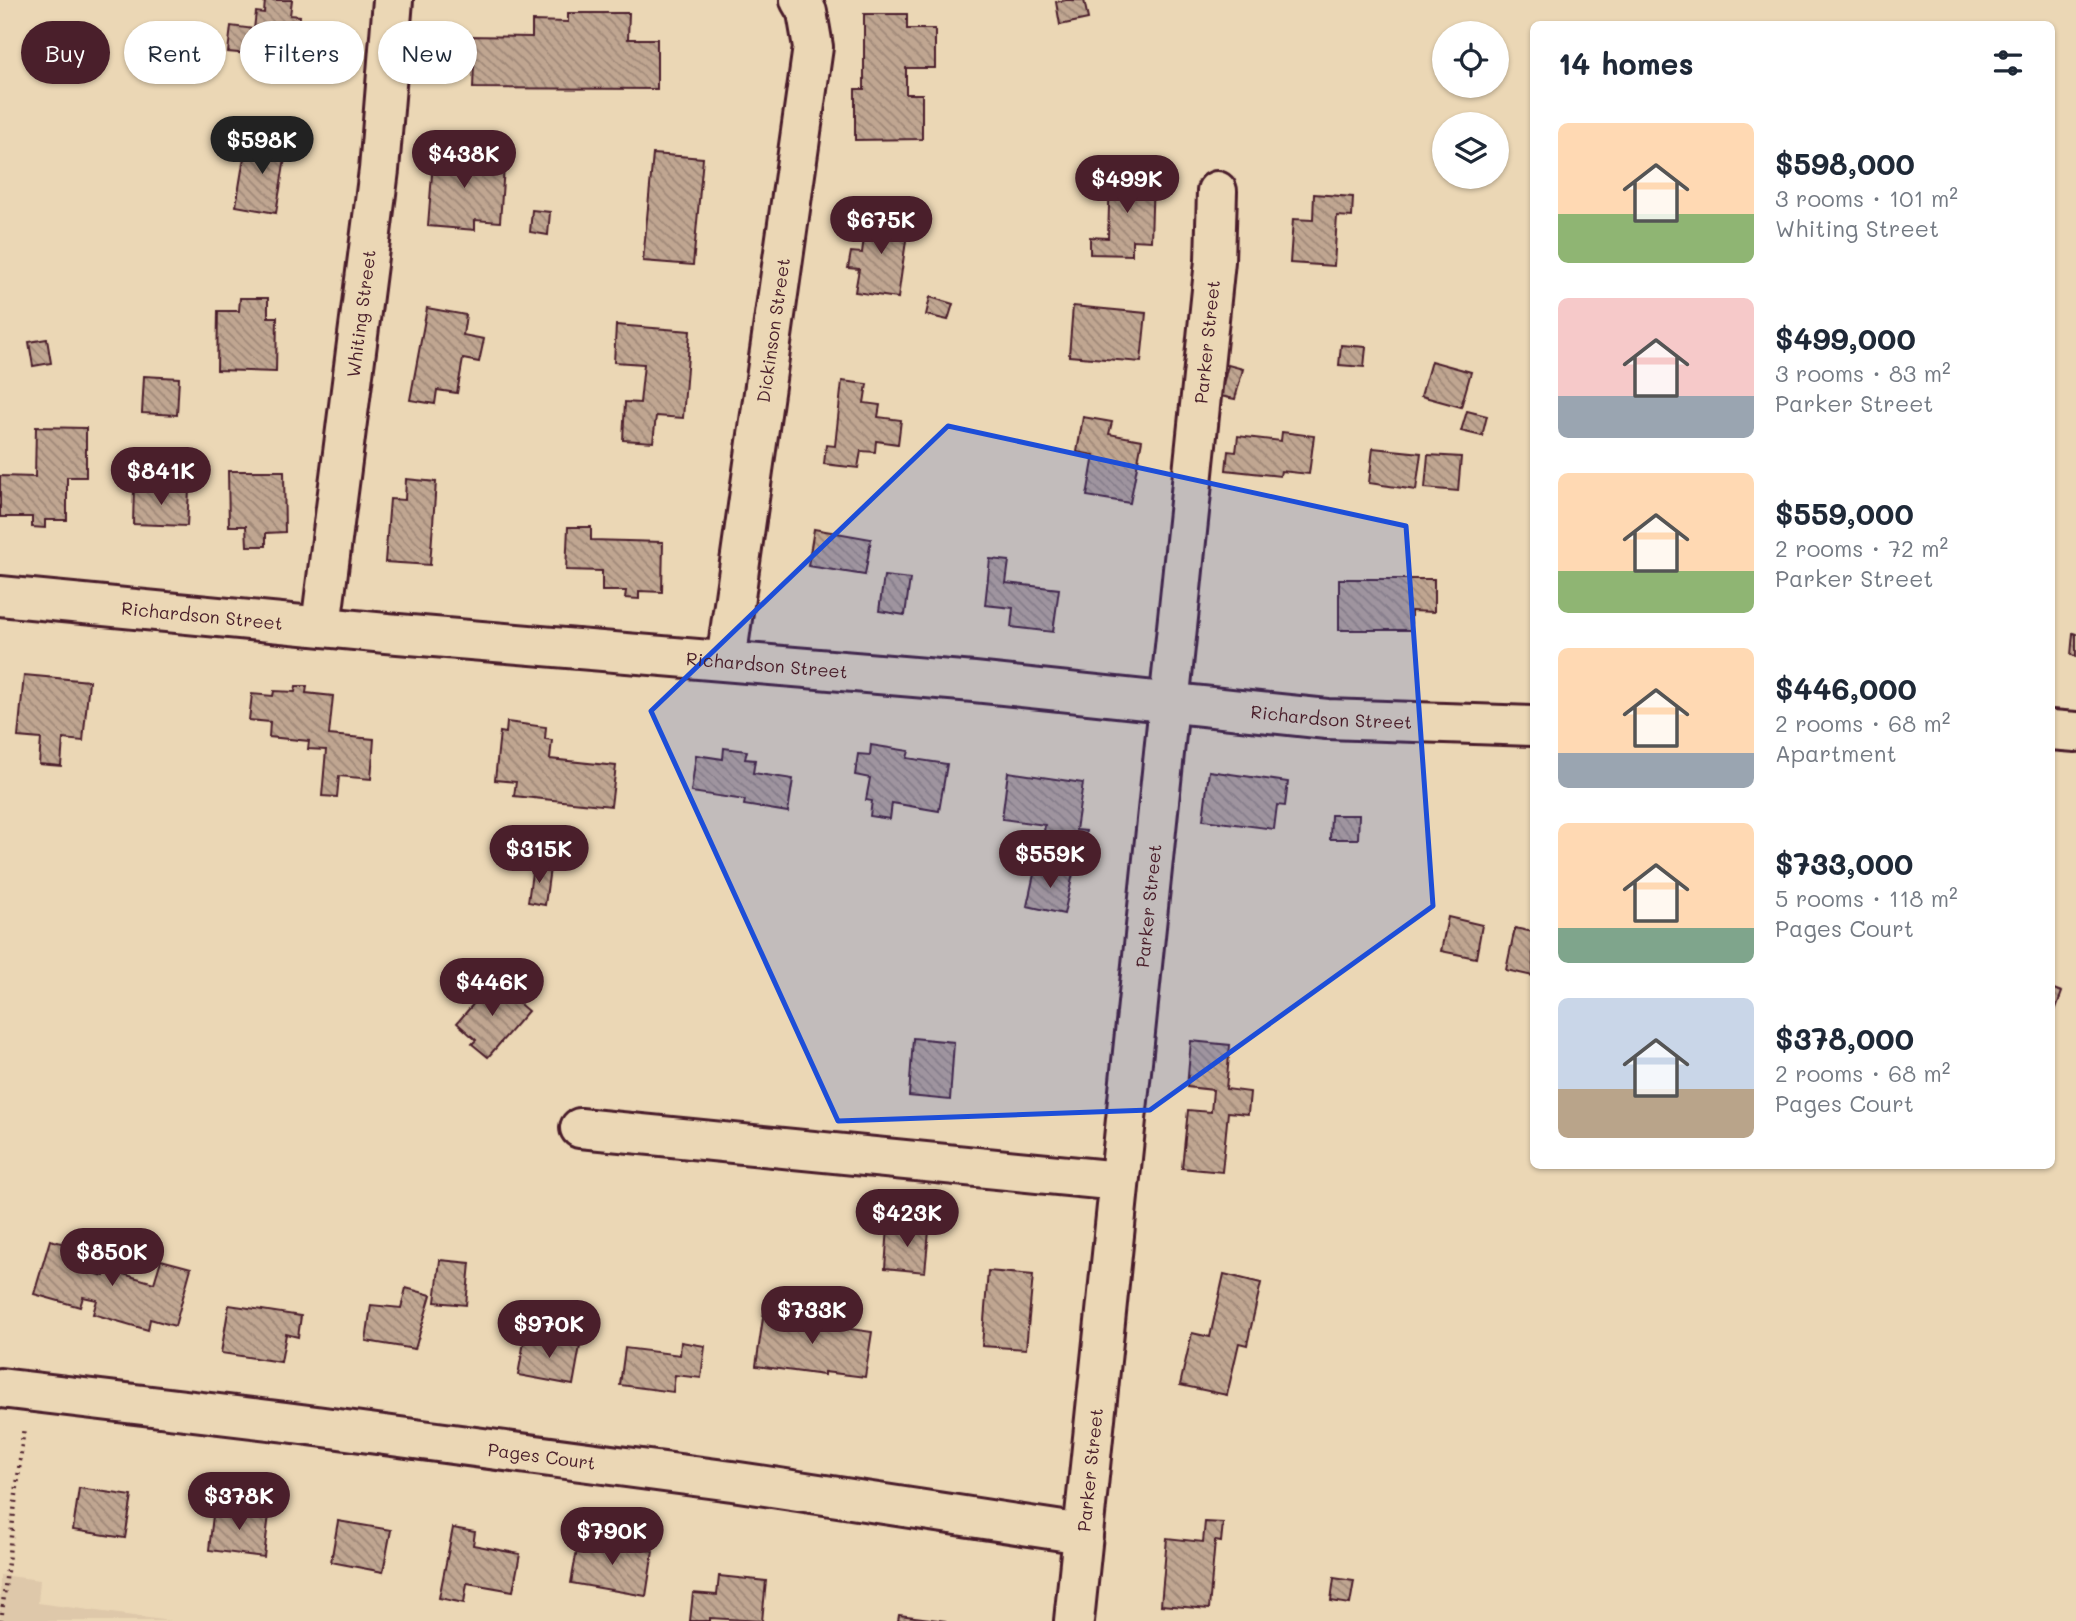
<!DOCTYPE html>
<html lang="en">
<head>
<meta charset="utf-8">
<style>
	body { margin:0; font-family:Mali,sans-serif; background:#f2f2f3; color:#1f2937; height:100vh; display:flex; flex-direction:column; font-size:26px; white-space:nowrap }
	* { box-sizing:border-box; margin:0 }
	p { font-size:23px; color:#747a83 }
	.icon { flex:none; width:38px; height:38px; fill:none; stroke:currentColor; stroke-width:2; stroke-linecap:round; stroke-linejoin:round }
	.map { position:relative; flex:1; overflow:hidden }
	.side { position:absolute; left:1530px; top:21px; width:525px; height:1148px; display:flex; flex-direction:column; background:#fff; border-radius:10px; box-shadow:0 2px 5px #0004 }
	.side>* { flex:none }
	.hud { position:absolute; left:21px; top:21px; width:665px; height:63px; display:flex; gap:14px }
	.fabs { position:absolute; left:1432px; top:21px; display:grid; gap:14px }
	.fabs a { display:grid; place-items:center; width:77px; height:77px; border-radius:50%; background:#fff; box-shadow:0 2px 5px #0004; font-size:35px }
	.price { position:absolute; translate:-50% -60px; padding:0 16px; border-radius:24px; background:#4a1f2b; color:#fff; font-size:23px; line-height:46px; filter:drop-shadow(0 2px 4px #0008) }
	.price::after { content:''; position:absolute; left:50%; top:42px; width:21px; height:16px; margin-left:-10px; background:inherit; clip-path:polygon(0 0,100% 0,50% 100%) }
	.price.active { background:#222; color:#fff }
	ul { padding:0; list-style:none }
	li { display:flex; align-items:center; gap:21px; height:175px; padding:0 28px }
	li span { display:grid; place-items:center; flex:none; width:196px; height:140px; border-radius:10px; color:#555 }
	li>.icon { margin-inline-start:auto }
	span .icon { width:84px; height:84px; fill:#fffc; stroke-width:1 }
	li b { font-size:30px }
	h2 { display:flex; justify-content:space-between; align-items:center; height:84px; padding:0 28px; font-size:30px }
	.tag { padding:0 24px; border-radius:32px; background:#fff; box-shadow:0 2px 5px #0004; font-size:24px; line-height:63px }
	.tag.active { background:#4a1f2b; color:#fff }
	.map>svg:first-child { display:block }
	.built { fill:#dec8aa }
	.building { fill:url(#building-back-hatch); stroke:#4a1f2b; stroke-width:2 }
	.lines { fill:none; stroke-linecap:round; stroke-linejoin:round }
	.minor-casing { stroke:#4a1f2b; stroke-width:44 }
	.path { stroke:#4a1f2b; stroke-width:4.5; stroke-dasharray:2 5; stroke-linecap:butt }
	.minor { stroke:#ebd7b5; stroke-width:38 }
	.marked { fill:#1d4ed8; fill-opacity:0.2; stroke:#1d4ed8; stroke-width:5; stroke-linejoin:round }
	.labels { text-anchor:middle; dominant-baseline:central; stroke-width:5; stroke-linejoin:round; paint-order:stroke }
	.street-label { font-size:18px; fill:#4a1f2b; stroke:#ebd7b5 }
</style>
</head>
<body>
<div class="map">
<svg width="2076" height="1621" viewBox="0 0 2076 1621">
	<defs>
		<pattern id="building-back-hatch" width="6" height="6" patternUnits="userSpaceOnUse" patternTransform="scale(1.75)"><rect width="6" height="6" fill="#c0a691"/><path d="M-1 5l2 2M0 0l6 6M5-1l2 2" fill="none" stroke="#9e8777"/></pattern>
	</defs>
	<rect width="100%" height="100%" fill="#ebd7b5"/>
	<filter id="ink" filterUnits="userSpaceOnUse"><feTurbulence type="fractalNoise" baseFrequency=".0143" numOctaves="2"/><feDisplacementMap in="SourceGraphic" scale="14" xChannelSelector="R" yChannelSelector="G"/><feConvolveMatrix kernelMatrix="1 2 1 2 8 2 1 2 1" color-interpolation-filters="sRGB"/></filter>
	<g filter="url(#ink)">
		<polygon class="built" points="0,1575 40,1580 38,1603 170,1621 0,1621"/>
		<g class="building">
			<polygon points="265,0 292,0 290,15 300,16 296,58 228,52 231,26 254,29 256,12 264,13"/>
			<polygon points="1066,0 1084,0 1088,19 1060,25 1056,2"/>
			<polygon points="568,13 629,13 628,39 657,39 657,89 473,88 474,63 466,63 466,36 532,37 532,21 568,22"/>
			<polygon points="864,14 907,14 907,29 935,29 935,68 906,68 906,94 922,94 922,139 855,140 855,89 864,89"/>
			<polygon points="247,139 287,146 276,213 236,206"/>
			<polygon points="434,148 480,152 479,165 504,167 500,222 475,220 475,230 428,226"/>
			<polygon points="653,154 703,158 693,265 643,261"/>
			<polygon points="1110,175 1153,177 1151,241 1132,240 1132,255 1090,254 1090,237 1108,238"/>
			<polygon points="1314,194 1353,197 1352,217 1337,216 1334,266 1290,263 1293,219 1313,220"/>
			<polygon points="532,210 550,212 548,235 530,232"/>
			<polygon points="867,214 909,219 898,298 855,292 859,269 848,268 851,252 862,253"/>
			<polygon points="930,297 953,304 948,320 926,315"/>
			<polygon points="240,298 268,298 268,317 277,317 276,372 217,370 218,311 239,311"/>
			<polygon points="1073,306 1146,313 1141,362 1069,356"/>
			<polygon points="427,308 466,315 463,335 484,339 479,362 463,359 457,393 437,390 435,404 410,400"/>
			<polygon points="616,325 690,331 683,418 656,416 653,442 623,440 625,402 640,403 644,364 614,362"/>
			<polygon points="47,339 51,363 33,366 29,342"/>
			<polygon points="1341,345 1366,347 1364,367 1339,365"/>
			<polygon points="1431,361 1471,372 1461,407 1421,396"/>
			<polygon points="1228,365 1243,369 1235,399 1220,396"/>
			<polygon points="144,376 179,378 177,415 142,413"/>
			<polygon points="842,381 867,384 864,403 880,405 878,417 901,420 898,444 876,441 875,452 861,451 858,468 824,464 826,445 835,446"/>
			<polygon points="1467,411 1487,416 1482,436 1461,431"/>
			<polygon points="1083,417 1112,422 1109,434 1142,440 1130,503 1087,496 1094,455 1077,452"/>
			<polygon points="36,427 86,428 86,477 67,477 67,520 45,520 45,528 32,527 32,517 0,517 0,476 35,477"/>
			<polygon points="1282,432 1314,436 1309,474 1281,471 1280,476 1226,470 1228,451 1236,452 1238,436 1281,441"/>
			<polygon points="1373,448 1421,453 1416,490 1369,483"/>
			<polygon points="1428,455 1461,457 1458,491 1425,488"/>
			<polygon points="228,471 284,471 285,532 266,533 266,546 247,546 246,526 229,526"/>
			<polygon points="406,479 436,482 430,565 385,562 390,499 405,500"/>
			<polygon points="134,487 189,490 187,526 133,524"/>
			<polygon points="568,527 591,527 591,540 663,542 662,592 639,591 639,599 625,598 626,591 602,591 602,571 566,570"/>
			<polygon points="814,529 871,539 865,575 808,566"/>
			<polygon points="990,559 1009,561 1006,583 1059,589 1053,632 1011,627 1013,608 985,605"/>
			<polygon points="884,576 910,579 905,615 879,611"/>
			<polygon points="1339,579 1434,579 1434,612 1411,611 1411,630 1339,630"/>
			<polygon points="2073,633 2076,634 2076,656 2071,655"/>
			<polygon points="24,675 89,681 83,741 63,739 61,766 39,764 41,739 18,737"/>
			<polygon points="296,686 307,686 306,693 333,696 329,735 374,739 371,779 339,776 337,797 322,796 326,750 308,749 309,741 269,737 270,722 249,720 252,694 273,696 274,691 295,692"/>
			<polygon points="507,722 546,727 545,739 552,740 550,759 616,766 611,806 514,796 516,782 495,780 500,732 506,733"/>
			<polygon points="871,745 909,751 907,758 947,764 939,811 892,803 890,819 870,816 872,801 866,800 870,778 855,775 858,754 870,755"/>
			<polygon points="724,748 747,751 745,759 755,760 753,773 793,779 788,812 744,805 745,800 691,792 696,755 723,759"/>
			<polygon points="1209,771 1288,782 1285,806 1277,805 1274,829 1203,820"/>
			<polygon points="1008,772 1083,783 1076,830 1086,831 1083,849 1042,844 1045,825 1002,819"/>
			<polygon points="1331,815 1359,815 1358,839 1330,839"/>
			<polygon points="533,865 550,868 545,905 528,902"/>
			<polygon points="1036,865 1073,874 1064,914 1027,906"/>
			<polygon points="1448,917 1482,925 1476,958 1441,951"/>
			<polygon points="1515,928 1533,932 1533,976 1506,970"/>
			<polygon points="493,981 528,1011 488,1057 472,1044 476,1040 457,1023"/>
			<polygon points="2051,988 2062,992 2055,1011 2051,1010"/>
			<polygon points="913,1038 954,1042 950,1100 909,1096"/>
			<polygon points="1191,1041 1230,1045 1226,1089 1250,1092 1248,1114 1228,1112 1222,1172 1182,1168 1188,1110 1211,1112 1213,1090 1187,1087"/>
			<polygon points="888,1227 929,1231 925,1272 885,1268"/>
			<polygon points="50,1240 92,1251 86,1271 104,1276 106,1269 154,1283 161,1260 191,1268 175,1326 150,1319 148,1330 93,1314 97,1300 83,1297 80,1307 34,1294"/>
			<polygon points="440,1260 470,1263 466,1305 435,1302"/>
			<polygon points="988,1271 1033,1275 1026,1349 982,1346"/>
			<polygon points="1224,1274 1261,1283 1247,1345 1239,1343 1227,1395 1180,1385 1192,1333 1210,1337"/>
			<polygon points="406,1288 431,1295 415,1349 366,1341 371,1305 401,1308"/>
			<polygon points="229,1305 301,1316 298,1337 286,1334 281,1362 221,1353"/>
			<polygon points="764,1311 831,1321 830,1326 872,1332 865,1377 824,1372 824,1375 756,1366"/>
			<polygon points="525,1336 580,1346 573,1385 518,1375"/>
			<polygon points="681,1342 705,1346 701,1378 675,1375 673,1392 620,1385 625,1348 680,1355"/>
			<polygon points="79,1488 132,1496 125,1538 73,1530"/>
			<polygon points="214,1507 269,1514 264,1557 209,1550"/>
			<polygon points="338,1521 391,1530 383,1572 331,1562"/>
			<polygon points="1205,1522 1223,1523 1221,1542 1215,1541 1209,1609 1161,1605 1167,1538 1203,1542"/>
			<polygon points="453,1528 475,1532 473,1545 520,1554 513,1591 467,1583 464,1603 439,1598"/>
			<polygon points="579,1539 653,1551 646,1596 571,1583"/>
			<polygon points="719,1576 766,1581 762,1621 710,1618 710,1621 690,1621 693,1593 717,1595"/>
			<polygon points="1334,1578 1354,1581 1350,1604 1331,1601"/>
			<polygon points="899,1615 946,1621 898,1621"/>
		</g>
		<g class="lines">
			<g class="minor-casing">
				<g id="minor">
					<path id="s1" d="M0 596 386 633 974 682 1327 719 1533 726"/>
					<path id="s2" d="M321 626 379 170 393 0"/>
					<path id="s3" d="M726 661 813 47 807 12 800 0"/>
					<polyline points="2051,730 2076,732"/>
					<polyline points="580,1128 1119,1181"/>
					<path id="s4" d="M0 1388 286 1422 732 1481 1083 1534"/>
					<path id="s5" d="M1074 1621 1215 261 1217 191"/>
				</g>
			</g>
			<polyline class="path" points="1,1621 24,1427"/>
			<use href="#minor" class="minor"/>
		</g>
	</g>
	<path class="marked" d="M948 426 1406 526 1433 906 1150 1110 838 1121 651 711Z"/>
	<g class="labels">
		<g class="street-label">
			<text stroke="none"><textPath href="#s2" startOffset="315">Whiting Street</textPath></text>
			<text stroke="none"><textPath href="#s3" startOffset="334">Dickinson Street</textPath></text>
			<text stroke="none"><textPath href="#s5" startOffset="1286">Parker Street</textPath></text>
			<text stroke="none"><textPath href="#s1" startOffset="203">Richardson Street</textPath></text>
			<text stroke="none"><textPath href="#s1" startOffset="770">Richardson Street</textPath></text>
			<text stroke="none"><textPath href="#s1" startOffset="1337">Richardson Street</textPath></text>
			<text stroke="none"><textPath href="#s5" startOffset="719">Parker Street</textPath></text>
			<text stroke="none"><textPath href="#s4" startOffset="546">Pages Court</textPath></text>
			<text stroke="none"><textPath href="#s5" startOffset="152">Parker Street</textPath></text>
		</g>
	</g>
</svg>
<div class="fabs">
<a><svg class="icon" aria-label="locate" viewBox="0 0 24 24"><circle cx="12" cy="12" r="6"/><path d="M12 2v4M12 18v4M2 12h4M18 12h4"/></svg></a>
<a><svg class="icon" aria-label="layers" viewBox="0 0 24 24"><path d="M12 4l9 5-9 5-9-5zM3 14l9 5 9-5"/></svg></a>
</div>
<b class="price active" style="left:262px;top:176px">$598K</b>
<b class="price" style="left:464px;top:190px">$438K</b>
<b class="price" style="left:1127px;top:215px">$499K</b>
<b class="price" style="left:881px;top:256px">$675K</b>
<b class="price" style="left:161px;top:507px">$841K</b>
<b class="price" style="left:539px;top:885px">$315K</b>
<b class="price" style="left:1050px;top:890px">$559K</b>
<b class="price" style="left:492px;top:1018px">$446K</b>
<b class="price" style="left:907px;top:1249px">$423K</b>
<b class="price" style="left:112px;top:1288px">$850K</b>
<b class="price" style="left:812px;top:1346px">$733K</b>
<b class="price" style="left:549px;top:1360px">$970K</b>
<b class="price" style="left:239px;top:1532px">$378K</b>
<b class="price" style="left:612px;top:1567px">$790K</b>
<div class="hud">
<a class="tag active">Buy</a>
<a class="tag">Rent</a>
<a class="tag">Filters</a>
<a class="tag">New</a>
</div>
<section class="side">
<h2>14 homes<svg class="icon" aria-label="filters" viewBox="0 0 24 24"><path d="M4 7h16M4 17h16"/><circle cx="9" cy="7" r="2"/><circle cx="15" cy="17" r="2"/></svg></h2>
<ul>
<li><span style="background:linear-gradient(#ffd9b3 65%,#8fb573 0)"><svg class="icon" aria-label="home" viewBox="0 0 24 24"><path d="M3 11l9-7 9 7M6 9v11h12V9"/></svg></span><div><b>$598,000</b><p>3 rooms · 101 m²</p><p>Whiting Street</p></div></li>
<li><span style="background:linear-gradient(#f6c9c9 70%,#9aa5b1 0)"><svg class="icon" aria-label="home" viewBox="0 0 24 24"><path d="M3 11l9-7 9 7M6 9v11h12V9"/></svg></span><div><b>$499,000</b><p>3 rooms · 83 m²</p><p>Parker Street</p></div></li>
<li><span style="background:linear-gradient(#ffd9b3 70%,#8fb573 0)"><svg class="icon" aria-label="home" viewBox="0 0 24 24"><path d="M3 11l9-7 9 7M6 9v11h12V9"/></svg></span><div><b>$559,000</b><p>2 rooms · 72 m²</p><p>Parker Street</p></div></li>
<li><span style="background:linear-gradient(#ffd9b3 75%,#9aa5b1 0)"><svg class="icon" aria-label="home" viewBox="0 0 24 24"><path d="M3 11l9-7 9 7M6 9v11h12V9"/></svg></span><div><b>$446,000</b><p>2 rooms · 68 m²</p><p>Apartment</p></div></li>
<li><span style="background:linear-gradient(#ffd9b3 75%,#7fa58c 0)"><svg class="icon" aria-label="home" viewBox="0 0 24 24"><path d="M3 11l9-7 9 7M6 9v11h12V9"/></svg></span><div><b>$733,000</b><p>5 rooms · 118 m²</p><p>Pages Court</p></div></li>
<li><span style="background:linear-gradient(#c9d6e8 65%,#b9a48a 0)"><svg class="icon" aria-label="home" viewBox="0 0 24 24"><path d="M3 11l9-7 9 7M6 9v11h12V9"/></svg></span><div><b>$378,000</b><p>2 rooms · 68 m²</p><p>Pages Court</p></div></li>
</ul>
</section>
</div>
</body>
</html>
